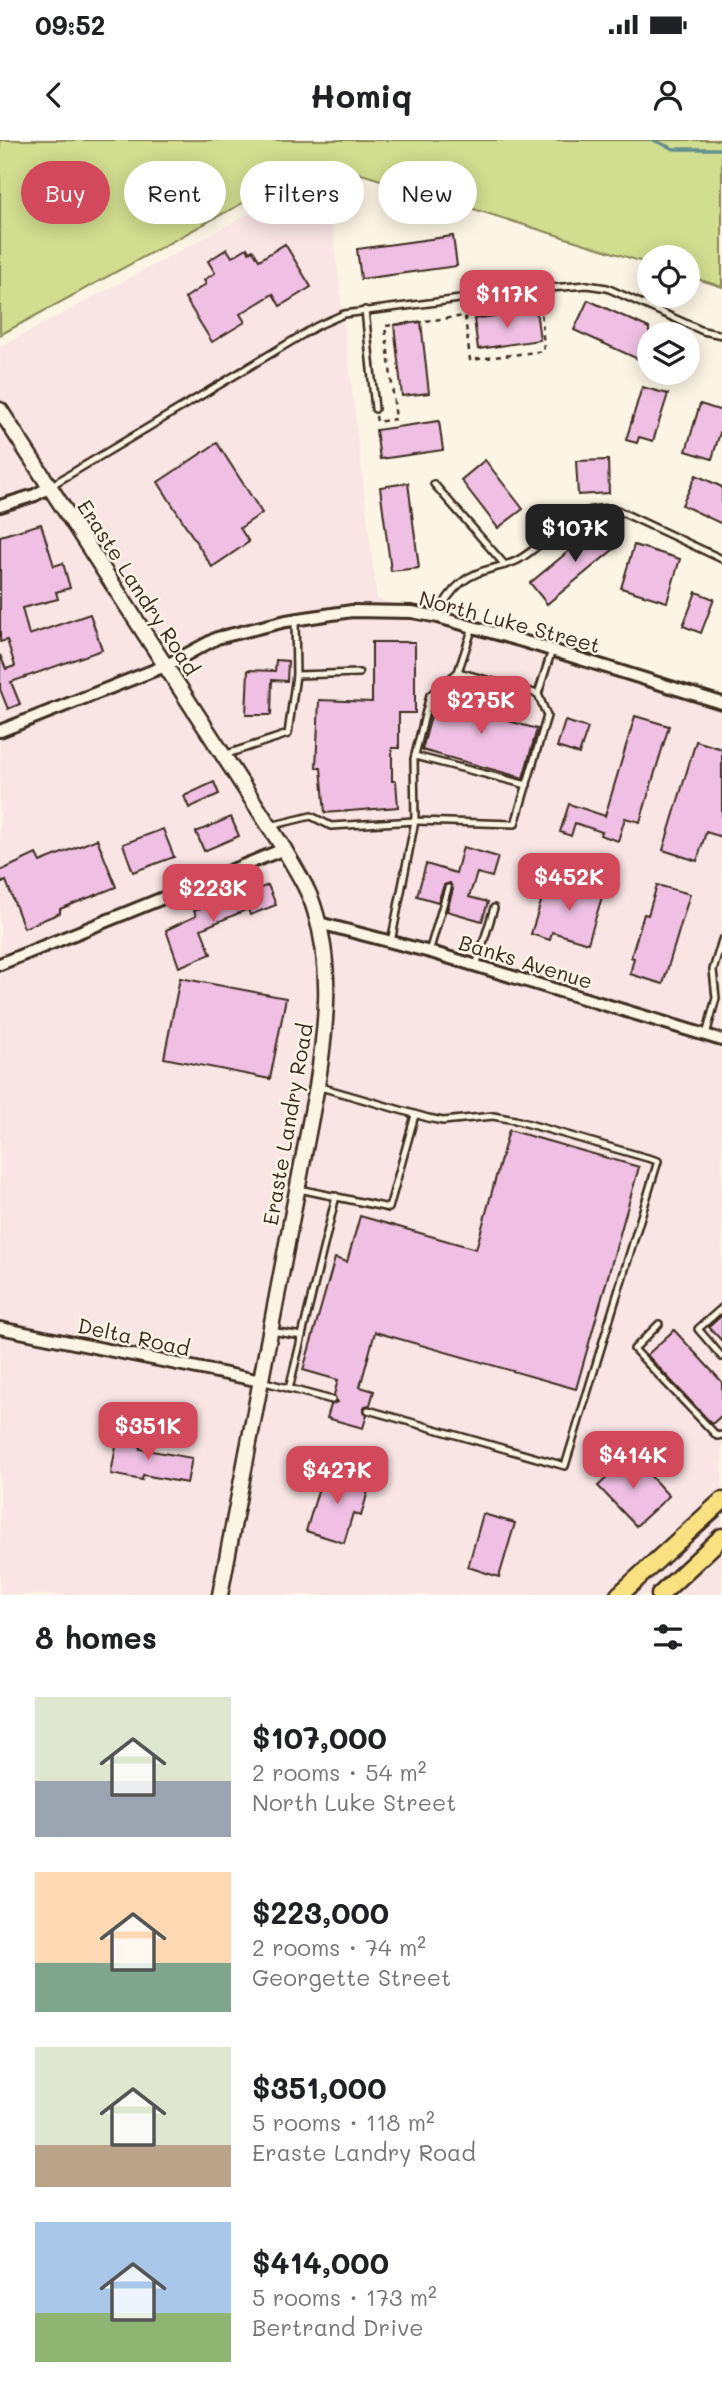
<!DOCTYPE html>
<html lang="en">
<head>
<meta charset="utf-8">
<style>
	body { margin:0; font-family:Mali,sans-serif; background:#f2f2f2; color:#202124; height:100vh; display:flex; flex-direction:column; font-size:26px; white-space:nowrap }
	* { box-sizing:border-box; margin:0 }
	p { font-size:23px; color:#757577 }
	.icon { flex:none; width:38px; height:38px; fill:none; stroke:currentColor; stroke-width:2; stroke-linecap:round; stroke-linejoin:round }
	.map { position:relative; height:1455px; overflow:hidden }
	.panel { display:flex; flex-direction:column; background:#fff; flex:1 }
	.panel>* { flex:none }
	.guide { position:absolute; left:21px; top:21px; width:681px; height:63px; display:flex; gap:14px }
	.buttons { position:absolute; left:637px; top:105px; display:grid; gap:14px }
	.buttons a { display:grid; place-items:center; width:63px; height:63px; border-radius:50%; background:#fff; box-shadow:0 4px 18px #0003; font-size:35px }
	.price { position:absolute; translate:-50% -60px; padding:0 16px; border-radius:14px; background:#d1495b; color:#fff; font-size:23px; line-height:46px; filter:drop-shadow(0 2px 4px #0008) }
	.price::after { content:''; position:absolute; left:50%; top:42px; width:21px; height:16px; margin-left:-10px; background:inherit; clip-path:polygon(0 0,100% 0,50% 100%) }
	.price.active { background:#222; color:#fff }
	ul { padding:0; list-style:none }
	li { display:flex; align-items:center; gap:21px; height:175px; padding:0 35px }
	li span { display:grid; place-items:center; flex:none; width:196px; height:140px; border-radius:0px; color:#555 }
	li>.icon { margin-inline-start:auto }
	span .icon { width:84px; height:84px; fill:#fffc; stroke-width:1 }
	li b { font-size:30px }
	h2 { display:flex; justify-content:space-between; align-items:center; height:84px; padding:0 35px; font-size:30px }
	.chip { padding:0 24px; border-radius:32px; background:#fff; box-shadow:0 4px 18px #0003; font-size:24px; line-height:63px }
	.chip.active { background:#d1495b; color:#fff }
	.status { display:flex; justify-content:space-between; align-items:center; height:49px; padding:0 35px; background:#fff; direction:ltr }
	.status svg { height:19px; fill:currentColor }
	header { display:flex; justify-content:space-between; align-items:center; height:91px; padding:0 35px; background:#fff; font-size:32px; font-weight:700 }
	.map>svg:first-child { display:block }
	.built { fill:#f8e5e4 }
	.green { fill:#d1dd8f; stroke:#868456; stroke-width:2 }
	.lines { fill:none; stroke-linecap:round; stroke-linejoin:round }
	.stream { stroke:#648e8e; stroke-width:3.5 }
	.building { fill:#efc0e3; stroke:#3b2a1e; stroke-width:2 }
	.lane-casing { stroke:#3b2a1e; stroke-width:10 }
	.street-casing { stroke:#3b2a1e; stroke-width:16 }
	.secondary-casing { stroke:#3b2a1e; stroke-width:19 }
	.primary-casing { stroke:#3b2a1e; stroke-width:21 }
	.path { stroke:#3b2a1e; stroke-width:2.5; stroke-dasharray:5 5; stroke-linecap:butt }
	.lane { stroke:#fcf5e5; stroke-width:5 }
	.street { stroke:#fcf5e5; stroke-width:10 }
	.secondary { stroke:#fcf5e5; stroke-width:14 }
	.primary { stroke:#f9e181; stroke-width:16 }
	.labels { text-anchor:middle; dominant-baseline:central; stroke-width:5; stroke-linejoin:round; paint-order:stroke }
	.street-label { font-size:21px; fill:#3b2a1e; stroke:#fcf5e5 }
</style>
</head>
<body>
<div class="status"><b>09:52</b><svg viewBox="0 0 49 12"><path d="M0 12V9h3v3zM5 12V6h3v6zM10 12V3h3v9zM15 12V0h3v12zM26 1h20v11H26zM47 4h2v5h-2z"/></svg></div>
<header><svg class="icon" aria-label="back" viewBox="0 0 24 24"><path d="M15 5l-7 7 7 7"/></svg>Homiq<svg class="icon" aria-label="person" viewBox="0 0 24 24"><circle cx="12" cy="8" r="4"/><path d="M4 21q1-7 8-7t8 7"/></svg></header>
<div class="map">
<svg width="722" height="1455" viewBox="0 0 722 1455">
	<rect width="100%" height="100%" fill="#fcf5e5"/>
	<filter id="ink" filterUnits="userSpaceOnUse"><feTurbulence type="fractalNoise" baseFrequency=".0143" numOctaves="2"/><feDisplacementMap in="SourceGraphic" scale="14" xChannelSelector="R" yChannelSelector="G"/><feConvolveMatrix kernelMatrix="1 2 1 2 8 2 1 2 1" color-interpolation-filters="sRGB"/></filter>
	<g filter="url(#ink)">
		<polygon class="built" points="326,33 377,459 722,566 722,1455 0,1455 0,207"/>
		<polygon class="green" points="0,0 722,0 722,147 688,136 688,117 649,117 649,124 320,21 0,195"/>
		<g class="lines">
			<polyline class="stream" points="653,0 674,9 722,9"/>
		</g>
		<g class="building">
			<polygon points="453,96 457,126 361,139 357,109"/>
			<polygon points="285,104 311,147 280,166 273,154 240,174 245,182 212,202 185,158 206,144 204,140 215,133 208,121 227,109 232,117 247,108 249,112 253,110 259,120"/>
			<polygon points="588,160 649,188 649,224 574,190"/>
			<polygon points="536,170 540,200 478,209 474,179"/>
			<polygon points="421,182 429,253 402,256 394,185"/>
			<polygon points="642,247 668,254 653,301 639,297 637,303 626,300"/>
			<polygon points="700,264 722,271 722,286 712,319 686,311"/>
			<polygon points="439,281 443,310 380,319 376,290"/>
			<polygon points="217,303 262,373 240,388 249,402 212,427 158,342"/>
			<polygon points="485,320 523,369 498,388 461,340"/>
			<polygon points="608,320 609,353 578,355 576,321"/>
			<polygon points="696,335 722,347 722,384 682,365"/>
			<polygon points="408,343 419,428 391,431 380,347"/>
			<polygon points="603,383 620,404 547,464 530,443"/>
			<polygon points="41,384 54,426 63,423 70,448 56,452 58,459 22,468 29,495 90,474 102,510 11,542 20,564 8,569 0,549 0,515 6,529 15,526 7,500 0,502 0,396"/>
			<polygon points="634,405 680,419 667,462 621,448"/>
			<polygon points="696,452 714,459 701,493 683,486"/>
			<polygon points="372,502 415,502 415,573 399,573 399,608 392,608 392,641 396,641 398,667 325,673 321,628 316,628 319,560 372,562"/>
			<polygon points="276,520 288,521 287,541 272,540 271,575 246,575 248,530 275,531"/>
			<polygon points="467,554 513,566 509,581 537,589 523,638 422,610 433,569 443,571 445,564 463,569"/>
			<polygon points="635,576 669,586 640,682 625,678 618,701 600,695 602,692 575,683 571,696 560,692 569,664 605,676"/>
			<polygon points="565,581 588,588 579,614 557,607"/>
			<polygon points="696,601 722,609 722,697 706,692 697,721 663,710"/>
			<polygon points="214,642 219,654 189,668 184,656"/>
			<polygon points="231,677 239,696 204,711 196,692"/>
			<polygon points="163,689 174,717 133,732 123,704"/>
			<polygon points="97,699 116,747 60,769 60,773 24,788 6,741 2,743 0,737 0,731 36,714 40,722"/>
			<polygon points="463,707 498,717 492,737 477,733 469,757 488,762 482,781 447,771 453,749 450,743 444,745 438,762 417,756 426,724 456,733"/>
			<polygon points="582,740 605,747 588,803 552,792 550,800 531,794 545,749 576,758"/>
			<polygon points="268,745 276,765 250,775 248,769 201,789 211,814 179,827 166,790 196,776 194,771 223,759 225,763"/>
			<polygon points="657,745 690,754 663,844 630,834 634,818 631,817 644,774 648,775"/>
			<polygon points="180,838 286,858 270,939 164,918"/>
			<polygon points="509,990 639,1027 576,1249 375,1192 360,1247 374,1251 370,1265 365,1266 363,1269 367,1275 363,1288 327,1278 331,1265 337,1262 334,1255 338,1240 303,1230 335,1118 347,1122 360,1076 476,1109"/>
			<polygon points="722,1175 722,1201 709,1187"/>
			<polygon points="674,1190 722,1242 722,1275 712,1284 647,1215"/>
			<polygon points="118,1295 141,1300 140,1309 192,1318 187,1343 143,1335 142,1340 111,1334"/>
			<polygon points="631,1315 669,1356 636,1386 598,1346"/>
			<polygon points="324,1331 370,1344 361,1376 353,1373 344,1403 306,1391"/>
			<polygon points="483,1374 515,1383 499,1437 468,1427"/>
		</g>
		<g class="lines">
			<g class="lane-casing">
				<g id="lane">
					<polyline points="365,170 375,269"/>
					<polyline points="434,344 505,425"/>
					<polyline points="52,345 317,186 344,174 538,149 587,145 607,148 703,191 722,195"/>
					<path d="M438 477C443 463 451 451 462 442 479 428 500 429 518 420 551 402 574 360 617 370L722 419"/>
					<polyline points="473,487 458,532 538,554"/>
					<polyline points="458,532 430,555 414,619 415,681 515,684 547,576 538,554 552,510"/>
					<polyline points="296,535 359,533"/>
					<polyline points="224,615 288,594 296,535 295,479"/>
					<polyline points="415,616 527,645"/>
					<polyline points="270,686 311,676 331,686 415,681 391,802"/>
					<polyline points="429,812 448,748"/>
					<polyline points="476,826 494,768"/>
					<polyline points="706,895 716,858 713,830 722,800"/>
					<polyline points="317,946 428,978 443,981 493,976 515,980 658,1021 565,1326 368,1270"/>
					<polyline points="299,1049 389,1068 415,975"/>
					<polyline points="722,1168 698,1189 722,1217"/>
					<polyline points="659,1184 634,1209 717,1296 722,1295"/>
					<polyline points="271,1191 302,1196"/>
					<polyline points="261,1241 332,1260"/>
					<polyline points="289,1249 336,1056"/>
				</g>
			</g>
			<g class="street-casing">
				<g id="street">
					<polyline points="0,366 35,355 50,347"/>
					<polyline points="0,591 165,526 217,498 286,481 352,471 412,472 438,477 529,503 722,563"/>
					<polyline points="319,783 434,813 722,900"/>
					<polyline points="0,824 284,709"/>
					<polyline points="0,1188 261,1241"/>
				</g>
			</g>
			<g class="secondary-casing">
				<path id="secondary" d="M0 270 284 709C295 729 309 749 315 771 333 828 326 888 317 946L220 1455"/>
			</g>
			<g class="primary-casing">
				<g id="primary">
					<polyline points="619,1455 722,1361"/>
					<polyline points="660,1455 722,1397"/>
				</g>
			</g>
			<polyline class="path" points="376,276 377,282 396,279 385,186 465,176 470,220 544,211 541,167 465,176"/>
			<use href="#lane" class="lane"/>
			<use href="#street" class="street"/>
			<use href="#secondary" class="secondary"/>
			<use href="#primary" class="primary"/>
		</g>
	</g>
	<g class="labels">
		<g class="street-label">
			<text transform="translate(139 447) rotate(57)">Eraste Landry Road</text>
			<text transform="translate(510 481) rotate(15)">North Luke Street</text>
			<text transform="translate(526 821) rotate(17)">Banks Avenue</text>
			<text transform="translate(287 984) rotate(-80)">Eraste Landry Road</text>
			<text transform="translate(134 1196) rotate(12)">Delta Road</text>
		</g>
	</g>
</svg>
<div class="buttons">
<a><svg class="icon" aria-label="locate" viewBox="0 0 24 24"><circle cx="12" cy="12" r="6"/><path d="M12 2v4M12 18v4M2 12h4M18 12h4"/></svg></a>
<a><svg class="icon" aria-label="layers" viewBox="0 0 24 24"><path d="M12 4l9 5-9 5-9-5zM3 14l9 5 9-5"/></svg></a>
</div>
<b class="price" style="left:507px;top:190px">$117K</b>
<b class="price active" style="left:575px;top:424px">$107K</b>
<b class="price" style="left:481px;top:596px">$275K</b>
<b class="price" style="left:569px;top:773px">$452K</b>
<b class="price" style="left:213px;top:784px">$223K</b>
<b class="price" style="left:148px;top:1322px">$351K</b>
<b class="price" style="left:633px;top:1351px">$414K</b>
<b class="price" style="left:337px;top:1366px">$427K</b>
<div class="guide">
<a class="chip active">Buy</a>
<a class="chip">Rent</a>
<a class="chip">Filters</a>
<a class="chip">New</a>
</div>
</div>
<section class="panel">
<h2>8 homes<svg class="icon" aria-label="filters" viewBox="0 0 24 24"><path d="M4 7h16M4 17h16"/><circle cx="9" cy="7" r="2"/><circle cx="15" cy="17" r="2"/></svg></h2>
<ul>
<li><span style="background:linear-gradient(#dfe7d0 60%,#9aa5b1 0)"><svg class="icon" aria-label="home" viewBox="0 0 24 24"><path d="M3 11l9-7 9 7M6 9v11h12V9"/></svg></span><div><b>$107,000</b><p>2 rooms · 54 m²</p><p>North Luke Street</p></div></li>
<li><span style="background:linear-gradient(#ffd9b3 65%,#7fa58c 0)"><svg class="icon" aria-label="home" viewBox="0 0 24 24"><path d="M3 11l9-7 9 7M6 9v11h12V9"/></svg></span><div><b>$223,000</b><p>2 rooms · 74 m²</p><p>Georgette Street</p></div></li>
<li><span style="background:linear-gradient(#dfe7d0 70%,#b9a48a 0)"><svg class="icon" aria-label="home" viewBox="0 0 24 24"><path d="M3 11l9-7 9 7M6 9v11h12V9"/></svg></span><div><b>$351,000</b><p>5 rooms · 118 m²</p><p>Eraste Landry Road</p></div></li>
<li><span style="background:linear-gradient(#a9c7e8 65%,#8fb573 0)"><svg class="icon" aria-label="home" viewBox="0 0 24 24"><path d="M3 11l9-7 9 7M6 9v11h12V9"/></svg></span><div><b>$414,000</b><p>5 rooms · 173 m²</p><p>Bertrand Drive</p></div></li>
</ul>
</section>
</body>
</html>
